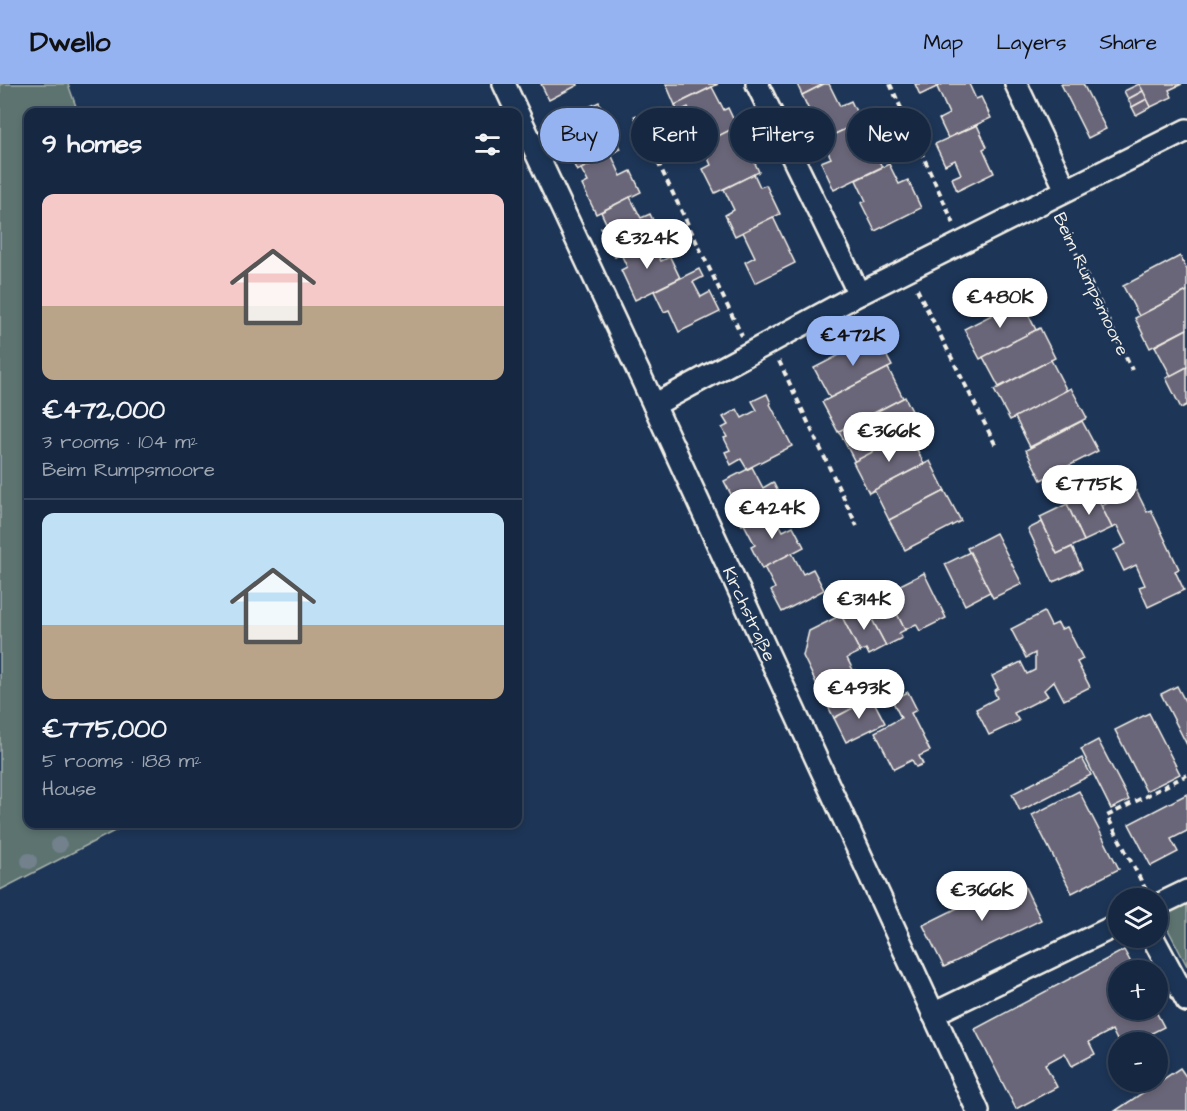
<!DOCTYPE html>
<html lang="en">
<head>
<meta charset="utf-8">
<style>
	body { margin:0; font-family:"Architects Daughter",sans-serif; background:#23344c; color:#f1f3f6; height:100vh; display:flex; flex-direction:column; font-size:22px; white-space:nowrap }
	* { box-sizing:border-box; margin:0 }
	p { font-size:20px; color:#9ea6b1 }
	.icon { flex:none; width:33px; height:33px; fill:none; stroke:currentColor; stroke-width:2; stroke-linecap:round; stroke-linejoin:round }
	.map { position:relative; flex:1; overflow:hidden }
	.sheet { position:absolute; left:24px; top:24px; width:498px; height:720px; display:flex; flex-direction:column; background:#162841; border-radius:12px; box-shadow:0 3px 9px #0003,0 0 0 2px #35445a }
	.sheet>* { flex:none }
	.guide { position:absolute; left:540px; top:24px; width:556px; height:54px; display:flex; gap:12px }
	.fabs { position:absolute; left:1108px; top:804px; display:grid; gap:12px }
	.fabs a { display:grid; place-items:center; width:60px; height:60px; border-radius:50%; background:#162841; box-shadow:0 3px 9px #0003,0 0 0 2px #35445a; font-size:30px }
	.price { position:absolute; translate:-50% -51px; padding:0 14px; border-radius:21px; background:#fff; color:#222; font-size:20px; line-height:39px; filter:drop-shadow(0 2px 3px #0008) }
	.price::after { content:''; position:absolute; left:50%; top:36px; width:18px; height:14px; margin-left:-9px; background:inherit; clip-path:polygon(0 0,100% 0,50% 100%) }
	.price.current { background:#95b2f1; color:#111 }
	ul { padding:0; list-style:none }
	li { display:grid; align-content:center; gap:12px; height:318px; padding:0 18px }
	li+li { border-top:2px solid #35445a }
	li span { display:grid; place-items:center; height:186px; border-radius:12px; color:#555 }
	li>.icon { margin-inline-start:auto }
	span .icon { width:108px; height:108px; fill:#fffc; stroke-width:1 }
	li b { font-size:26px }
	h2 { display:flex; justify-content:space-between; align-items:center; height:72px; padding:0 18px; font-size:26px }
	.pill { padding:0 21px; border-radius:27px; background:#162841; box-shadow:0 3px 9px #0003,0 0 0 2px #35445a; font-size:21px; line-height:54px }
	.pill.current { background:#95b2f1; color:#111 }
	header { display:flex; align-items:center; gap:36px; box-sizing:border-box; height:84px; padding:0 30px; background:#95b2f1; color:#111 }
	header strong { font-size:28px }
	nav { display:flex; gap:33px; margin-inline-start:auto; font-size:21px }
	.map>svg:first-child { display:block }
	.green { fill:#5b736f; stroke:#a8b2ac; stroke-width:1.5 }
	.building { fill:#6b6679; stroke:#f4f1e8; stroke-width:1.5 }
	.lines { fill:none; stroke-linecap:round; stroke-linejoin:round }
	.minor-casing { stroke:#f4f1e8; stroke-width:26 }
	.path { stroke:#f4f1e8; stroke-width:4; stroke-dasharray:6 4.5; stroke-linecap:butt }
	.minor { stroke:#1d3557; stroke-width:21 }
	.tree { fill:#72818c }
	.labels { text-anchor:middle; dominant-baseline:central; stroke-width:4.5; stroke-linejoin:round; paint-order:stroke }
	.street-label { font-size:18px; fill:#f4f1e8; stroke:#1d3557 }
</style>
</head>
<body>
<header>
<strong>Dwello</strong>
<nav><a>Map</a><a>Layers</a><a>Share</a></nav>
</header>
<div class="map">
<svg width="1187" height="1027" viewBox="0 0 1187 1027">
	<rect width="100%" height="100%" fill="#1d3557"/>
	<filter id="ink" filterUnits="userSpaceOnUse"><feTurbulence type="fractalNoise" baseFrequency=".0167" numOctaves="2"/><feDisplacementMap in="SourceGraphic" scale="12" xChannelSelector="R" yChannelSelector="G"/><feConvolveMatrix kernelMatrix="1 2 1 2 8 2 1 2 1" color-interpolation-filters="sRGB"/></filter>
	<g filter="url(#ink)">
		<g class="green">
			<polygon points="0,0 68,0 78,28 28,28 28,740 128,740 0,806"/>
			<polygon points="1187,817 1187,882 1160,830"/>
		</g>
		<g class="building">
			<polygon points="541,0 578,0 578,1 549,16"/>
			<polygon points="666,0 718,0 675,21"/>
			<polygon points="797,0 824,0 802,11"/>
			<polygon points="824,0 829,0 840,22 851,17 861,38 816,59 806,39 813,35 802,11"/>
			<polygon points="915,0 943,0 920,11"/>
			<polygon points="943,0 969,0 976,15 981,13 991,34 948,54 939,35 949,30 937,3"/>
			<polygon points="1061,0 1083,0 1106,45 1088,54"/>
			<polygon points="1139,0 1182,0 1169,6 1172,13 1151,23"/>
			<polygon points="1139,0 1143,7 1128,15 1124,7"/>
			<polygon points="712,3 724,26 728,24 737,43 694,64 683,43 695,37 688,23 678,28 675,21"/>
			<polygon points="1143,7 1147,15 1132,23 1128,15"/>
			<polygon points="1147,15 1151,23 1136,31 1132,23"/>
			<polygon points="599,18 604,29 595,33 602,48 611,44 621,65 577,87 563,58 568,55 560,37"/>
			<polygon points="977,41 987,63 983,65 994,89 957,107 952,94 961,90 955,76 945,81 935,60"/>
			<polygon points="850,43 862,68 872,63 882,83 834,106 821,78 831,74 822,56"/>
			<polygon points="732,45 740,63 746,60 759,88 715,109 703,85 711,81 702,60"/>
			<polygon points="611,70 621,92 631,87 641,108 596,130 582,101 588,98 581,85"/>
			<polygon points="889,80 899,100 908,96 921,124 875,147 861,119 866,117 856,96"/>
			<polygon points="754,90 760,103 766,101 780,130 735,152 725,131 734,126 724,105"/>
			<polygon points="630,113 641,134 650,130 660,151 615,173 601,144 607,141 601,128"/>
			<polygon points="773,133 795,179 755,199 745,178 755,173 743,148"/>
			<polygon points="650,156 661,177 670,173 680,194 635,216 621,186 627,183 621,170"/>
			<polygon points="1180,172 1187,186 1187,207 1139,232 1123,202"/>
			<polygon points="699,185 703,193 693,198 701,213 710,208 720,228 679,248 669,226 664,228 654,207"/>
			<polygon points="1187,207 1187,245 1150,264 1135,234"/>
			<polygon points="1021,216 1036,246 980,275 964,245"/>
			<polygon points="1040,244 1055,274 999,303 983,273"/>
			<polygon points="1187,245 1187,283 1171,292 1155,262"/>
			<polygon points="876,252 892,282 830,314 814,284"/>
			<polygon points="1051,276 1067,307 1010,336 994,306"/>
			<polygon points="1187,283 1187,321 1181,324 1166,294"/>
			<polygon points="888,284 903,314 838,348 822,318"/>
			<polygon points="1071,304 1087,334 1030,363 1015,333"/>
			<polygon points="767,310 771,319 770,320 792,362 747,385 741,375 731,381 725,368 730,366 724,354 727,353 722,344 728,341 723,333 737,325 742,334 757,326 752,317"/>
			<polygon points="905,313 920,343 855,378 839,347"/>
			<polygon points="1082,337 1098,367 1041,396 1026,366"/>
			<polygon points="909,349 924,380 869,409 853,378"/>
			<polygon points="930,377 945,407 889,436 874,406"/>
			<polygon points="752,383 763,404 773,398 784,420 742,441 731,420 735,418 724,397"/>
			<polygon points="1136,406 1147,428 1151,426 1179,485 1175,487 1184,506 1148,523 1139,503 1145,501 1136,481 1124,487 1114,466 1126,460 1117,442 1112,444 1101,422"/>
			<polygon points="945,407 961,437 905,466 889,436"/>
			<polygon points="1094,407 1112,444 1084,457 1067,420"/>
			<polygon points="1067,420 1084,457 1057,470 1040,433"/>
			<polygon points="772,426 783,447 793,442 804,463 762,485 751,463 755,461 744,440"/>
			<polygon points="1042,438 1057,470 1072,463 1082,485 1053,498 1028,445"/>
			<polygon points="996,449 1022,500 993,514 967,464"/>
			<polygon points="970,468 990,508 965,521 945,480"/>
			<polygon points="792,469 803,490 813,485 824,506 782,528 771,507 775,504 764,483"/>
			<polygon points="924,489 946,534 920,547 916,540 905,546 886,508"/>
			<polygon points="886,508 905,546 899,549 902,554 886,562 867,526 877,521 873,514"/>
			<polygon points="855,524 858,531 867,526 886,562 869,571 866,565 860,568 841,531"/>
			<polygon points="1044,528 1051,542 1058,539 1061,545 1067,543 1083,575 1077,578 1090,603 1064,616 1054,597 1044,606 1048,612 1014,629 1019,637 989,651 976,625 997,614 994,607 998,604 992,592 1021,578 1027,590 1035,586 1035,569 1026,574 1011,545"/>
			<polygon points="841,531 860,568 847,574 854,588 819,605 803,572 809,547"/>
			<polygon points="856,586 870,615 834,634 819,605"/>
			<polygon points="1177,602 1187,621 1187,661 1161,610"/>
			<polygon points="908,608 917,626 911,629 930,667 919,672 923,680 916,683 912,676 894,685 875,648 901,634 892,616"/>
			<polygon points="872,614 885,639 846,658 834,634"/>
			<polygon points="1149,629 1180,690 1146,707 1115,646"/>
			<polygon points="1098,656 1129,716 1111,725 1081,665"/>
			<polygon points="1082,674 1091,691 1020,727 1012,710"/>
			<polygon points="1079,707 1119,785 1072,809 1032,731"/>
			<polygon points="1187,710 1187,747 1171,755 1178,768 1151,782 1129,740"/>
			<polygon points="1020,793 1041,836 944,883 923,841"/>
			<polygon points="1124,866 1135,886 1119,886 1119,926 1155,926 1164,943 1134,958 1119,960 1112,946 1089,958 1095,970 1072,982 1065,969 1045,980 1057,1003 1016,1025 975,945"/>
			<polygon points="1180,984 1187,994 1187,1027 1115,1027"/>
		</g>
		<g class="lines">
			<g class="minor-casing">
				<g id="minor">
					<polyline points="504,0 654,321 978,1027"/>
					<polyline points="757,0 859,210"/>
					<polyline points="1016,0 1066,106"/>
					<polyline points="654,321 859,210 1187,46"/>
					<polyline points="1158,821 1187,807"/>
					<polyline points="1153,854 1187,917"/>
					<polyline points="933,930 1119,840"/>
				</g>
			</g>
			<g class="path">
				<polyline points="890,0 954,140"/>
				<polyline points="635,31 742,252"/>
				<polyline points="1058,131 1132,286"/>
				<polyline points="917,205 996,362"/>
				<polyline points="779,277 857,442"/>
				<polyline points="1146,806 1107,732 1187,691"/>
			</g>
			<use href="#minor" class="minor"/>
		</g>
		<g class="tree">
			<circle cx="59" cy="761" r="8"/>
			<circle cx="29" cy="777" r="8"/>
		</g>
	</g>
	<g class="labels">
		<g class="street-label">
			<text transform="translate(1091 200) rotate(65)">Beim Rumpsmoore</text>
			<text transform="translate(749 530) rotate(65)">Kirchstraße</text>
		</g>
	</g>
</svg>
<div class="fabs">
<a><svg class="icon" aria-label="layers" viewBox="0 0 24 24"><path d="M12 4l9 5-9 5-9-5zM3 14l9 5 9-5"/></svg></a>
<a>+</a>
<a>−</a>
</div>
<b class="price" style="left:647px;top:186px">€324K</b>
<b class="price" style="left:1000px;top:245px">€480K</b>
<b class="price current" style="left:853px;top:283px">€472K</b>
<b class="price" style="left:889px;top:379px">€366K</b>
<b class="price" style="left:1089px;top:432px">€775K</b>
<b class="price" style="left:772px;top:456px">€424K</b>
<b class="price" style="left:864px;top:547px">€314K</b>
<b class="price" style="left:859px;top:636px">€493K</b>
<b class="price" style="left:982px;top:838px">€366K</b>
<div class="guide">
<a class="pill current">Buy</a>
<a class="pill">Rent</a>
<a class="pill">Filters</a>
<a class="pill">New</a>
</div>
<section class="sheet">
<h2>9 homes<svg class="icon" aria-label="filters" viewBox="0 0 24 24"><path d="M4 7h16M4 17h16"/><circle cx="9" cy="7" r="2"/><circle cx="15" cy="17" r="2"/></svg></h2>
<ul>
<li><span style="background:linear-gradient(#f6c9c9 60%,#b9a48a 0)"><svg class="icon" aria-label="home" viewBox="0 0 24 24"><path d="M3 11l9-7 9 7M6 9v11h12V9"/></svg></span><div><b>€472,000</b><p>3 rooms · 104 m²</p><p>Beim Rumpsmoore</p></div></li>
<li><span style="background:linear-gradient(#bfe0f5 60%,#b9a48a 0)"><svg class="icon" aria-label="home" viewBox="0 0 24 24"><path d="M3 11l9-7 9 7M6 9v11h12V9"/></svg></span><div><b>€775,000</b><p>5 rooms · 188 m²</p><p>House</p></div></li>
</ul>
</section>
</div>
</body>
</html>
